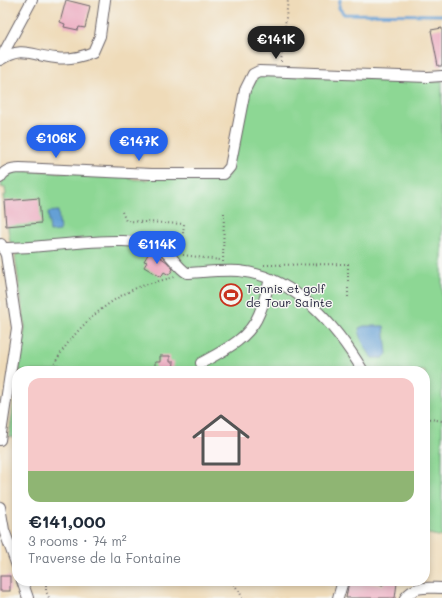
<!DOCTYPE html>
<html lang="en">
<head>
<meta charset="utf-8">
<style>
	body { margin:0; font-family:Mali,sans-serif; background:#f2f2f3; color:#1f2937; height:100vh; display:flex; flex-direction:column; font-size:15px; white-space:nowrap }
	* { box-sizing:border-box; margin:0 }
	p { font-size:13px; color:#747a83 }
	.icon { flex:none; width:22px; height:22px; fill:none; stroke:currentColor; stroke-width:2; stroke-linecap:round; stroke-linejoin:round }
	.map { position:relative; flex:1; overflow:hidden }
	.side { position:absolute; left:12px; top:366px; width:418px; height:220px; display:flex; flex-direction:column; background:#fff; border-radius:16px; box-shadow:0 2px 6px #0003 }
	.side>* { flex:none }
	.price { position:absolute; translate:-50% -34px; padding:0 9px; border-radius:14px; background:#2563eb; color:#fff; font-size:13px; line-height:26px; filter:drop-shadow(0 1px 2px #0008) }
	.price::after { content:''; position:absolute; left:50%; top:24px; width:12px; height:9px; margin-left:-6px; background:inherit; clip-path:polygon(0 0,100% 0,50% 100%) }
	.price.current { background:#222; color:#fff }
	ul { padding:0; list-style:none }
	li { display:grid; align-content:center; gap:8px; height:212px; padding:0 16px }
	li span { display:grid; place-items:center; height:124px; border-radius:12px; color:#555 }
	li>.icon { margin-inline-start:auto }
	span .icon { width:72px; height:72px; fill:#fffc; stroke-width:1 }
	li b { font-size:17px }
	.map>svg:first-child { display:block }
	.green { fill:#8dd794; stroke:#587c68 }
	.water { fill:#65a0d5; stroke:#446188 }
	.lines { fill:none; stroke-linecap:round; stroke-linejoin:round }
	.stream { stroke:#65a0d5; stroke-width:3 }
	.building { fill:#edaec2 }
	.minor-casing { stroke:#6a6367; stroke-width:12 }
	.path { stroke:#6a6367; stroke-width:2; stroke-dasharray:1 3; stroke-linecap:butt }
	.minor { stroke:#fff; stroke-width:10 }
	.labels { text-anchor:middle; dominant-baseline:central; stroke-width:3; stroke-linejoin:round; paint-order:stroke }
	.poi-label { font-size:12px; fill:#22223b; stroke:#f6f6f2; text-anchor:start }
</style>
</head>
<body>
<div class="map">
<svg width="442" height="598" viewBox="0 0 442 598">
	<rect width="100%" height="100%" fill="#f6f6f2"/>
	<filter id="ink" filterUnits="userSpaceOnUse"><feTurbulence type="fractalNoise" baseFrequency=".025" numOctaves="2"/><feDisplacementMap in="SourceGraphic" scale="8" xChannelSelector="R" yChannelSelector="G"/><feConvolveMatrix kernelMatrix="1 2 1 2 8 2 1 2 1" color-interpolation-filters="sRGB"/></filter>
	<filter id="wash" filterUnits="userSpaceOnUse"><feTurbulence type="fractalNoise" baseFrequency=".012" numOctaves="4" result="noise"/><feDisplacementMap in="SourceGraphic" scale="16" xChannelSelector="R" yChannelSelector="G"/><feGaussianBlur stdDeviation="0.9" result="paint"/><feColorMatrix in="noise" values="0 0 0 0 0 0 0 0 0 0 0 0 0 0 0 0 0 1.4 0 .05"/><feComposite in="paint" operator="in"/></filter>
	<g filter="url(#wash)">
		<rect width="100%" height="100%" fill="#efdbb9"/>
		<g class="green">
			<polygon points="259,75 429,79 433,82 442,80 442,537 425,533 425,371 19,371 25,327 15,256 19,252 10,242 3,196 6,195 5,188 1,187 2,182 13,170 126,175 130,179 147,180 152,175 228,176 247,92"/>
			<polygon points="17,381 17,438 9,436"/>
		</g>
		<g class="water">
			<polygon points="58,211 60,231 50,232 48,212"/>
			<path d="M364 326H384L387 354 383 358H372C366 348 360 340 359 328Z"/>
		</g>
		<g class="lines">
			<polyline class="stream" points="340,0 339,8 344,14 442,15"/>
		</g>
		<g id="blocks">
			<g class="building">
				<polygon points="66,0 90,6 85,28 79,27 78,30 64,27 65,24 60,22"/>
				<polygon points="442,28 442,66 438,66 431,30"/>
				<polygon points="39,198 41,223 6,226 4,201"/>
				<polygon points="150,251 158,253 157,255 167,262 173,269 169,275 164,272 161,277 144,267 147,262 144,261"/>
				<polygon points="160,356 170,356 170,362 174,362 173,371 155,371 155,362 160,362"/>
				<rect x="0" y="576" width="10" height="15"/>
				<polygon points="349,581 383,585 384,581 397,583 395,598 346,598"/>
			</g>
		</g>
	</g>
	<g filter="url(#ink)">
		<use href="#blocks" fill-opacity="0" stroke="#6a6367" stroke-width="1"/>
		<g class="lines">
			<g class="minor-casing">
				<g id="minor">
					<polyline points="2,56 32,0"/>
					<path d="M0 60C23 45 32 56 56 58 69 60 81 57 93 52L100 36 105 0"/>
					<path d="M0 178C4 170 11 168 20 168L151 174H224L230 167 245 90 253 74 259 71 428 77 442 76"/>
					<path d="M3 248C43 248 83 240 123 241 134 242 146 241 156 245 170 250 175 266 187 273 204 272 222 270 239 271 295 276 337 327 363 371"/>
					<path d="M201 363C223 351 249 339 259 314 264 303 267 290 270 279"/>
					<polyline points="0,440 17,328 6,255 1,244"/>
					<polyline points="0,507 4,530 17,566"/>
					<polyline points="22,581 28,598"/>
					<polyline points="338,598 343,581"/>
					<path d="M405 598C415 585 427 588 442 588"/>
				</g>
			</g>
			<g class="path">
				<polyline points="281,62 288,0"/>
				<polyline points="122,212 126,221 184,224 181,252"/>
				<polyline points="183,255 220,260"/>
				<polyline points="223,262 224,211"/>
				<polyline points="264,265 348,264 348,297"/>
				<path d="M51 371C66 338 98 307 130 291 143 284 160 281 175 277"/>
				<polyline points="425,418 442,421"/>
				<polyline points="46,581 46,591 49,598"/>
				<polyline points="231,581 240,592 242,598"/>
			</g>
			<use href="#minor" class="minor"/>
		</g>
	</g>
	<defs>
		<g id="stadium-ring" transform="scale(1.15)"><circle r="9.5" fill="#f6f6f2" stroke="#c8321e" stroke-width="1.5"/><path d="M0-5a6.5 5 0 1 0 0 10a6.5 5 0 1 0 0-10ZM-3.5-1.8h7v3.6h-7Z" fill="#c8321e"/></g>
	</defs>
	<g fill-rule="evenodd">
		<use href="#stadium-ring" x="231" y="295"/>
	</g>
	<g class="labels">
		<g class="poi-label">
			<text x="246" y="288">Tennis et golf<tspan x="246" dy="14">de Tour Sainte</tspan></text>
		</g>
	</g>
</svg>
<b class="price current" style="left:276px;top:60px">€141K</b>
<b class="price" style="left:56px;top:159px">€106K</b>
<b class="price" style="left:139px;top:162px">€147K</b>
<b class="price" style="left:157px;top:265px">€114K</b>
<section class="side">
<ul>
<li><span style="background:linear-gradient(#f6c9c9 75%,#8fb573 0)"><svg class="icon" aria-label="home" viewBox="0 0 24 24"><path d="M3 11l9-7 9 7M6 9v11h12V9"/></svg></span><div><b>€141,000</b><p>3 rooms · 74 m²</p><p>Traverse de la Fontaine</p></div></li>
</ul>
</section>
</div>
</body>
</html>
